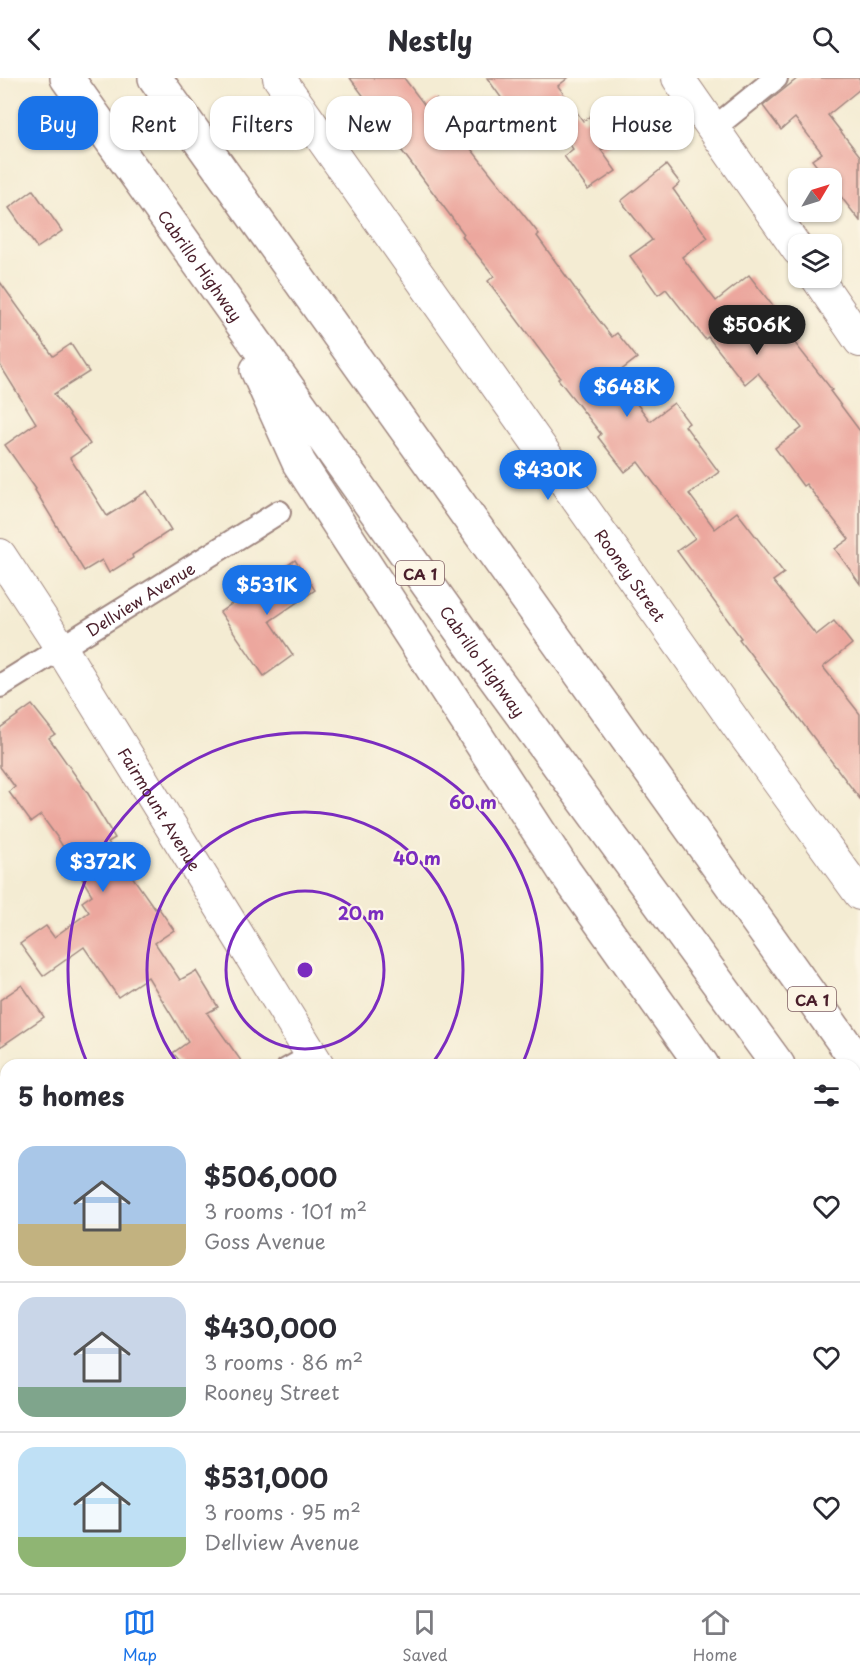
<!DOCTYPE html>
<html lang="en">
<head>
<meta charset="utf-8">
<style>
	body { margin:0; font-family:"Playpen Sans",sans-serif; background:#f2f2f3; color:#2b2b33; height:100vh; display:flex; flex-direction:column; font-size:22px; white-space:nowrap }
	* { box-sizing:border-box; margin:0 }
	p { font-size:20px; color:#7c7c81 }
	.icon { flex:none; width:33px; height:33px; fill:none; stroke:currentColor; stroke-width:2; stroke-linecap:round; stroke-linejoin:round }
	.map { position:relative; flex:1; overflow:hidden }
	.panel { position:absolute; left:0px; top:981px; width:861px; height:534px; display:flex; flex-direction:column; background:#fff; border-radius:18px 18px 0 0; box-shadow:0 2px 4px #0004 }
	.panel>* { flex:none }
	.hud { position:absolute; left:18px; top:18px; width:825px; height:54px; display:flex; gap:12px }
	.needle { width:39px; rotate:52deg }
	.buttons { position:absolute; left:788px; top:90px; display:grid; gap:12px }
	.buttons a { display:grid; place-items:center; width:54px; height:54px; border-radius:12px; background:#fff; box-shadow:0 2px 4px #0004; font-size:30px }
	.price { position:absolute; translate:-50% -51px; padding:0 14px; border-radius:21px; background:#1a73e8; color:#fff; font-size:20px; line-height:39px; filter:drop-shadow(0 2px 3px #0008) }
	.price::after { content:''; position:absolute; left:50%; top:36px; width:18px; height:14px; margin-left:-9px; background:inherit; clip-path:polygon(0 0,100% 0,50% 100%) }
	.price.current { background:#222; color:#fff }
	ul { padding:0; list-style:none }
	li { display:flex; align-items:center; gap:18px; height:150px; padding:0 18px }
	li+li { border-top:2px solid #e1e1e2 }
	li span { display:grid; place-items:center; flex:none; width:168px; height:120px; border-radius:18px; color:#555 }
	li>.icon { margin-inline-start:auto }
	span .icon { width:72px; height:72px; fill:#fffc; stroke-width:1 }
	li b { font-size:26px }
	h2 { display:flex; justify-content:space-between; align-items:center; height:72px; padding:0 18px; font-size:26px }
	.chip { padding:0 21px; border-radius:18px; background:#fff; box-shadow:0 2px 4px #0004; font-size:21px; line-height:54px }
	.chip.current { background:#1a73e8; color:#fff }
	header { display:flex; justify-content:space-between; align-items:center; height:78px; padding:0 18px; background:#fff; font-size:27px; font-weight:700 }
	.dock { display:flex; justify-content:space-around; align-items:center; height:84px; border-top:2px solid #e1e1e2; background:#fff; font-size:16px; color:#7c7c81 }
	.dock a { display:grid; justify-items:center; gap:3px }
	.dock .current { color:#1a73e8 }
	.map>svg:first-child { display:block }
	.building { fill:#eca79e }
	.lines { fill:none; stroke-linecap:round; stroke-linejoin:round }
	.lane-casing { stroke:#9f867f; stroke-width:14 }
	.street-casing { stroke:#9f867f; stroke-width:26 }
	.secondary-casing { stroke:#9f867f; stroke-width:34 }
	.highway-casing { stroke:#9f867f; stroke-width:36 }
	.lane { stroke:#fff; stroke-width:10 }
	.street { stroke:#fff; stroke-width:22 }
	.secondary { stroke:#fff; stroke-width:32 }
	.highway { stroke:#fff; stroke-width:33 }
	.ring { fill:none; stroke:#7b2cbf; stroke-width:3 }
	.labels { text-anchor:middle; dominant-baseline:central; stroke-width:4.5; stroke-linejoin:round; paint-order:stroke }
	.shield { fill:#fcf5e5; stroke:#7f5f63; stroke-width:1.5 }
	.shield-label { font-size:15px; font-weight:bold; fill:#4a1f2b }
	.street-label { font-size:16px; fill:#4a1f2b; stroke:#fcf5e5 }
	.centre { fill:#7b2cbf; stroke:#fcf5e5; stroke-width:3 }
	.ring-label { font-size:18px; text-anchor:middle; font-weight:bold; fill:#7b2cbf; stroke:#fcf5e5; stroke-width:4.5; stroke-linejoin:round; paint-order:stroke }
</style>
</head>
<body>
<header><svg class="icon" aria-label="back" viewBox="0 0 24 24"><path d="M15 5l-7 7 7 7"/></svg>Nestly<svg class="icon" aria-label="search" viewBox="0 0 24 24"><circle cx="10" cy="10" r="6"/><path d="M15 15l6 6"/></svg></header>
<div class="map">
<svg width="860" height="1515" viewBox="0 0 860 1515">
	<rect width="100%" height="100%" fill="#fcf5e5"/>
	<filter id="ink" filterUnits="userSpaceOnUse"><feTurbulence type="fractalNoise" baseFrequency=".0167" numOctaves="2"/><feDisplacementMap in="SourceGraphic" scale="12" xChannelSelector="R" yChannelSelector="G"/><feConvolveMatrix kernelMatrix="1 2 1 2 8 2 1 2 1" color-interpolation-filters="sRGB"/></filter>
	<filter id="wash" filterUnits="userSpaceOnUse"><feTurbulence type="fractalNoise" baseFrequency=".008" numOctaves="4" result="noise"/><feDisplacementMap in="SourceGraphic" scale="24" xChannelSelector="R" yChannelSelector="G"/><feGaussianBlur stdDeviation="1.35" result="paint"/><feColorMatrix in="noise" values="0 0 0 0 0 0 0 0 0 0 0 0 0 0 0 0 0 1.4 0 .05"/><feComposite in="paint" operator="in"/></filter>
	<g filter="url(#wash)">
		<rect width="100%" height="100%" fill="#f4ecd3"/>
		<g id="blocks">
			<g class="building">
				<polygon points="350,0 404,0 426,29 436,21 467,60 464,62 539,156 537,158 584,223 612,259 617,255 637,280 619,294 628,306 624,309 650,343 674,325 689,345 685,348 719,394 689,416 715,451 737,434 784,495 773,503 816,557 834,543 852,566 823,589 860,636 860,721 739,561 741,560 677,473 695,460 638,384 625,394 598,359 601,356 558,301 560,299 488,203 494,198 462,158 464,156 390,57 392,56"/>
				<polygon points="487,0 568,0 558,8 583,43 613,23 633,50 601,72 616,93 588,112 564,78 573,71 539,22 515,39"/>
				<polygon points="798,0 860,0 860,11 828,37 860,78 860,143 831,106 831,100 826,100 812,82 822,75 795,40 781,52 763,28"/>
				<polygon points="666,87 680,105 673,111 708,160 682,179 716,223 749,197 791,252 787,255 832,312 830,313 860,353 860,506 835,471 849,461 806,406 803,408 775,370 802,350 758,295 745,306 708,259 705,261 666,211 658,217 630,178 652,162 621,123"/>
				<polygon points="33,112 62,153 37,170 9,130"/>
				<polygon points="0,204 53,278 71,266 89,294 54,316 90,366 70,380 107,438 147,413 171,452 132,477 133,480 109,495 102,482 84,493 35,412 36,411 5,367 36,345 0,287"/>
				<polygon points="295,482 315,512 270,543 293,577 264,598 220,534"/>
				<polygon points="32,627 55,656 49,660 87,714 115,760 108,764 155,831 158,829 174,852 155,865 180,902 196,893 218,929 207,935 244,987 183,987 173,975 188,964 148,899 118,919 84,869 43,898 20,866 46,848 54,859 89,834 82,824 92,817 57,759 41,737 31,744 9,714 15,709 0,689 0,650"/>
				<polygon points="22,907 44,939 0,969 0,922"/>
			</g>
		</g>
	</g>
	<g filter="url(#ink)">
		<use href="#blocks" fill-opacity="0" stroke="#9f867f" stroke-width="1.5"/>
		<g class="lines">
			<g class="lane-casing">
				<polyline id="lane" points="283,987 306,974"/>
			</g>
			<g class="street-casing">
				<g id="street">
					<polyline points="714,50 776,0"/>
					<path id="s1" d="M0 608 279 434"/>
					<polyline points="0,1326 6,1335"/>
					<polyline points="118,1509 122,1515"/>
				</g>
			</g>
			<g class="secondary-casing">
				<g id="secondary">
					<path id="s2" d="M279 0 737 647 860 816"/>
					<polyline points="678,0 798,172"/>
					<polyline points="817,200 860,263"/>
					<path id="s3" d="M0 477 61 570 318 987"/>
					<polyline points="636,1509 640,1515"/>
					<polyline points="805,1515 834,1509"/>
				</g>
			</g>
			<g class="highway-casing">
				<g id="highway">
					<path id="s4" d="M67 0 476 574 778 987"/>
					<polyline points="155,0 860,987"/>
					<polyline points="257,292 299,385 565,794 702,987"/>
					<polyline points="855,1090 860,1097"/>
					<polyline points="855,1167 860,1171"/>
				</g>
			</g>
			<use href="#lane" class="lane"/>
			<use href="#street" class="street"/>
			<use href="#secondary" class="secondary"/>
			<use href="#highway" class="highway"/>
		</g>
	</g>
	<g class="ring">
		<circle cx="305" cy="892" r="79"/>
		<path d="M178 986A158 158 0 1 1 432 986"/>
		<path d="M88 987A237 237 0 1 1 522 987"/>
	</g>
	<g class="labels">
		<g class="shield">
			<rect x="396" y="483" width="48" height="24" rx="4.5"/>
			<rect x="788" y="909" width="48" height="24" rx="4.5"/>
		</g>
		<g class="shield-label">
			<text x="420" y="495">CA 1</text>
			<text x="812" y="921">CA 1</text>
		</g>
		<g class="street-label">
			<text stroke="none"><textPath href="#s4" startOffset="230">Cabrillo Highway</textPath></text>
			<text stroke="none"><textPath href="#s2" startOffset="609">Rooney Street</textPath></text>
			<text stroke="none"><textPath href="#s1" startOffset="165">Dellview Avenue</textPath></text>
			<text stroke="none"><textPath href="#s4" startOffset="716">Cabrillo Highway</textPath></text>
			<text stroke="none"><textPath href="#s3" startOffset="300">Fairmount Avenue</textPath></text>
		</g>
	</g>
	<circle cx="305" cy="892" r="9" class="centre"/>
	<g class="ring-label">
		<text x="473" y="731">60 m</text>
		<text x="417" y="787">40 m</text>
		<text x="361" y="842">20 m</text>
	</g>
</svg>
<div class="buttons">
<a><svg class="needle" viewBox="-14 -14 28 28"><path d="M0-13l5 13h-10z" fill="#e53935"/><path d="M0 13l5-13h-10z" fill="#7c7c81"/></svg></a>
<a><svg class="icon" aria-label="layers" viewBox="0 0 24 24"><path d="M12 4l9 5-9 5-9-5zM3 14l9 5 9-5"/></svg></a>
</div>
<b class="price current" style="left:757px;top:278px">$506K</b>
<b class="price" style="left:627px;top:340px">$648K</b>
<b class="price" style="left:548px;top:423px">$430K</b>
<b class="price" style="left:267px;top:538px">$531K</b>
<b class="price" style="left:103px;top:815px">$372K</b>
<div class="hud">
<a class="chip current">Buy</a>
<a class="chip">Rent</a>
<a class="chip">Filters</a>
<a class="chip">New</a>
<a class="chip">Apartment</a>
<a class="chip">House</a>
</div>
<section class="panel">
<h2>5 homes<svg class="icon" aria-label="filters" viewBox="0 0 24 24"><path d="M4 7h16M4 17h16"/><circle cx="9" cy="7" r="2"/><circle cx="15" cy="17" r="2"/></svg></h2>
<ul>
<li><span style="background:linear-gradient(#a9c7e8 65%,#c2b280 0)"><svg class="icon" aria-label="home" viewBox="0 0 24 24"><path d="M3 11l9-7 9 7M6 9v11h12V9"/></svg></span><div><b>$506,000</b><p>3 rooms · 101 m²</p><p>Goss Avenue</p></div><svg class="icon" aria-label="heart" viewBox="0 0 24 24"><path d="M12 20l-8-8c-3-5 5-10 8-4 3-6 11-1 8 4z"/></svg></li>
<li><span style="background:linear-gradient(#c9d6e8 75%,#7fa58c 0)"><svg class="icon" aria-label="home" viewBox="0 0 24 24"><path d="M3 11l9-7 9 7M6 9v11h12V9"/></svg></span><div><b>$430,000</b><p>3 rooms · 86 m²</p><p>Rooney Street</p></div><svg class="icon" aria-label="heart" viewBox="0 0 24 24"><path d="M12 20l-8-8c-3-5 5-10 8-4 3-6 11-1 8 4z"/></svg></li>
<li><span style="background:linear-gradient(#bfe0f5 75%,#8fb573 0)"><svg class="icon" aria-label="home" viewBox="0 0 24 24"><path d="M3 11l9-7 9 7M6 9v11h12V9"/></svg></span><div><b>$531,000</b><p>3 rooms · 95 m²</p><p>Dellview Avenue</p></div><svg class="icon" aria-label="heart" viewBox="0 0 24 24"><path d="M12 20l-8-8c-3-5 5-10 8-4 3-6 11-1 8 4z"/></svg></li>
</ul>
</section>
</div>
<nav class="dock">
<a class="current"><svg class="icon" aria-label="map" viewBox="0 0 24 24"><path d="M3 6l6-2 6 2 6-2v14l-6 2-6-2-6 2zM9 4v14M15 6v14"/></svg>Map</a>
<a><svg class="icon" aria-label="saved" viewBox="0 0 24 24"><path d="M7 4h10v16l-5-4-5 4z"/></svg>Saved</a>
<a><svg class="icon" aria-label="home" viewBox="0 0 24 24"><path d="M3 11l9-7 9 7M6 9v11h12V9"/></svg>Home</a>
</nav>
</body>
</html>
